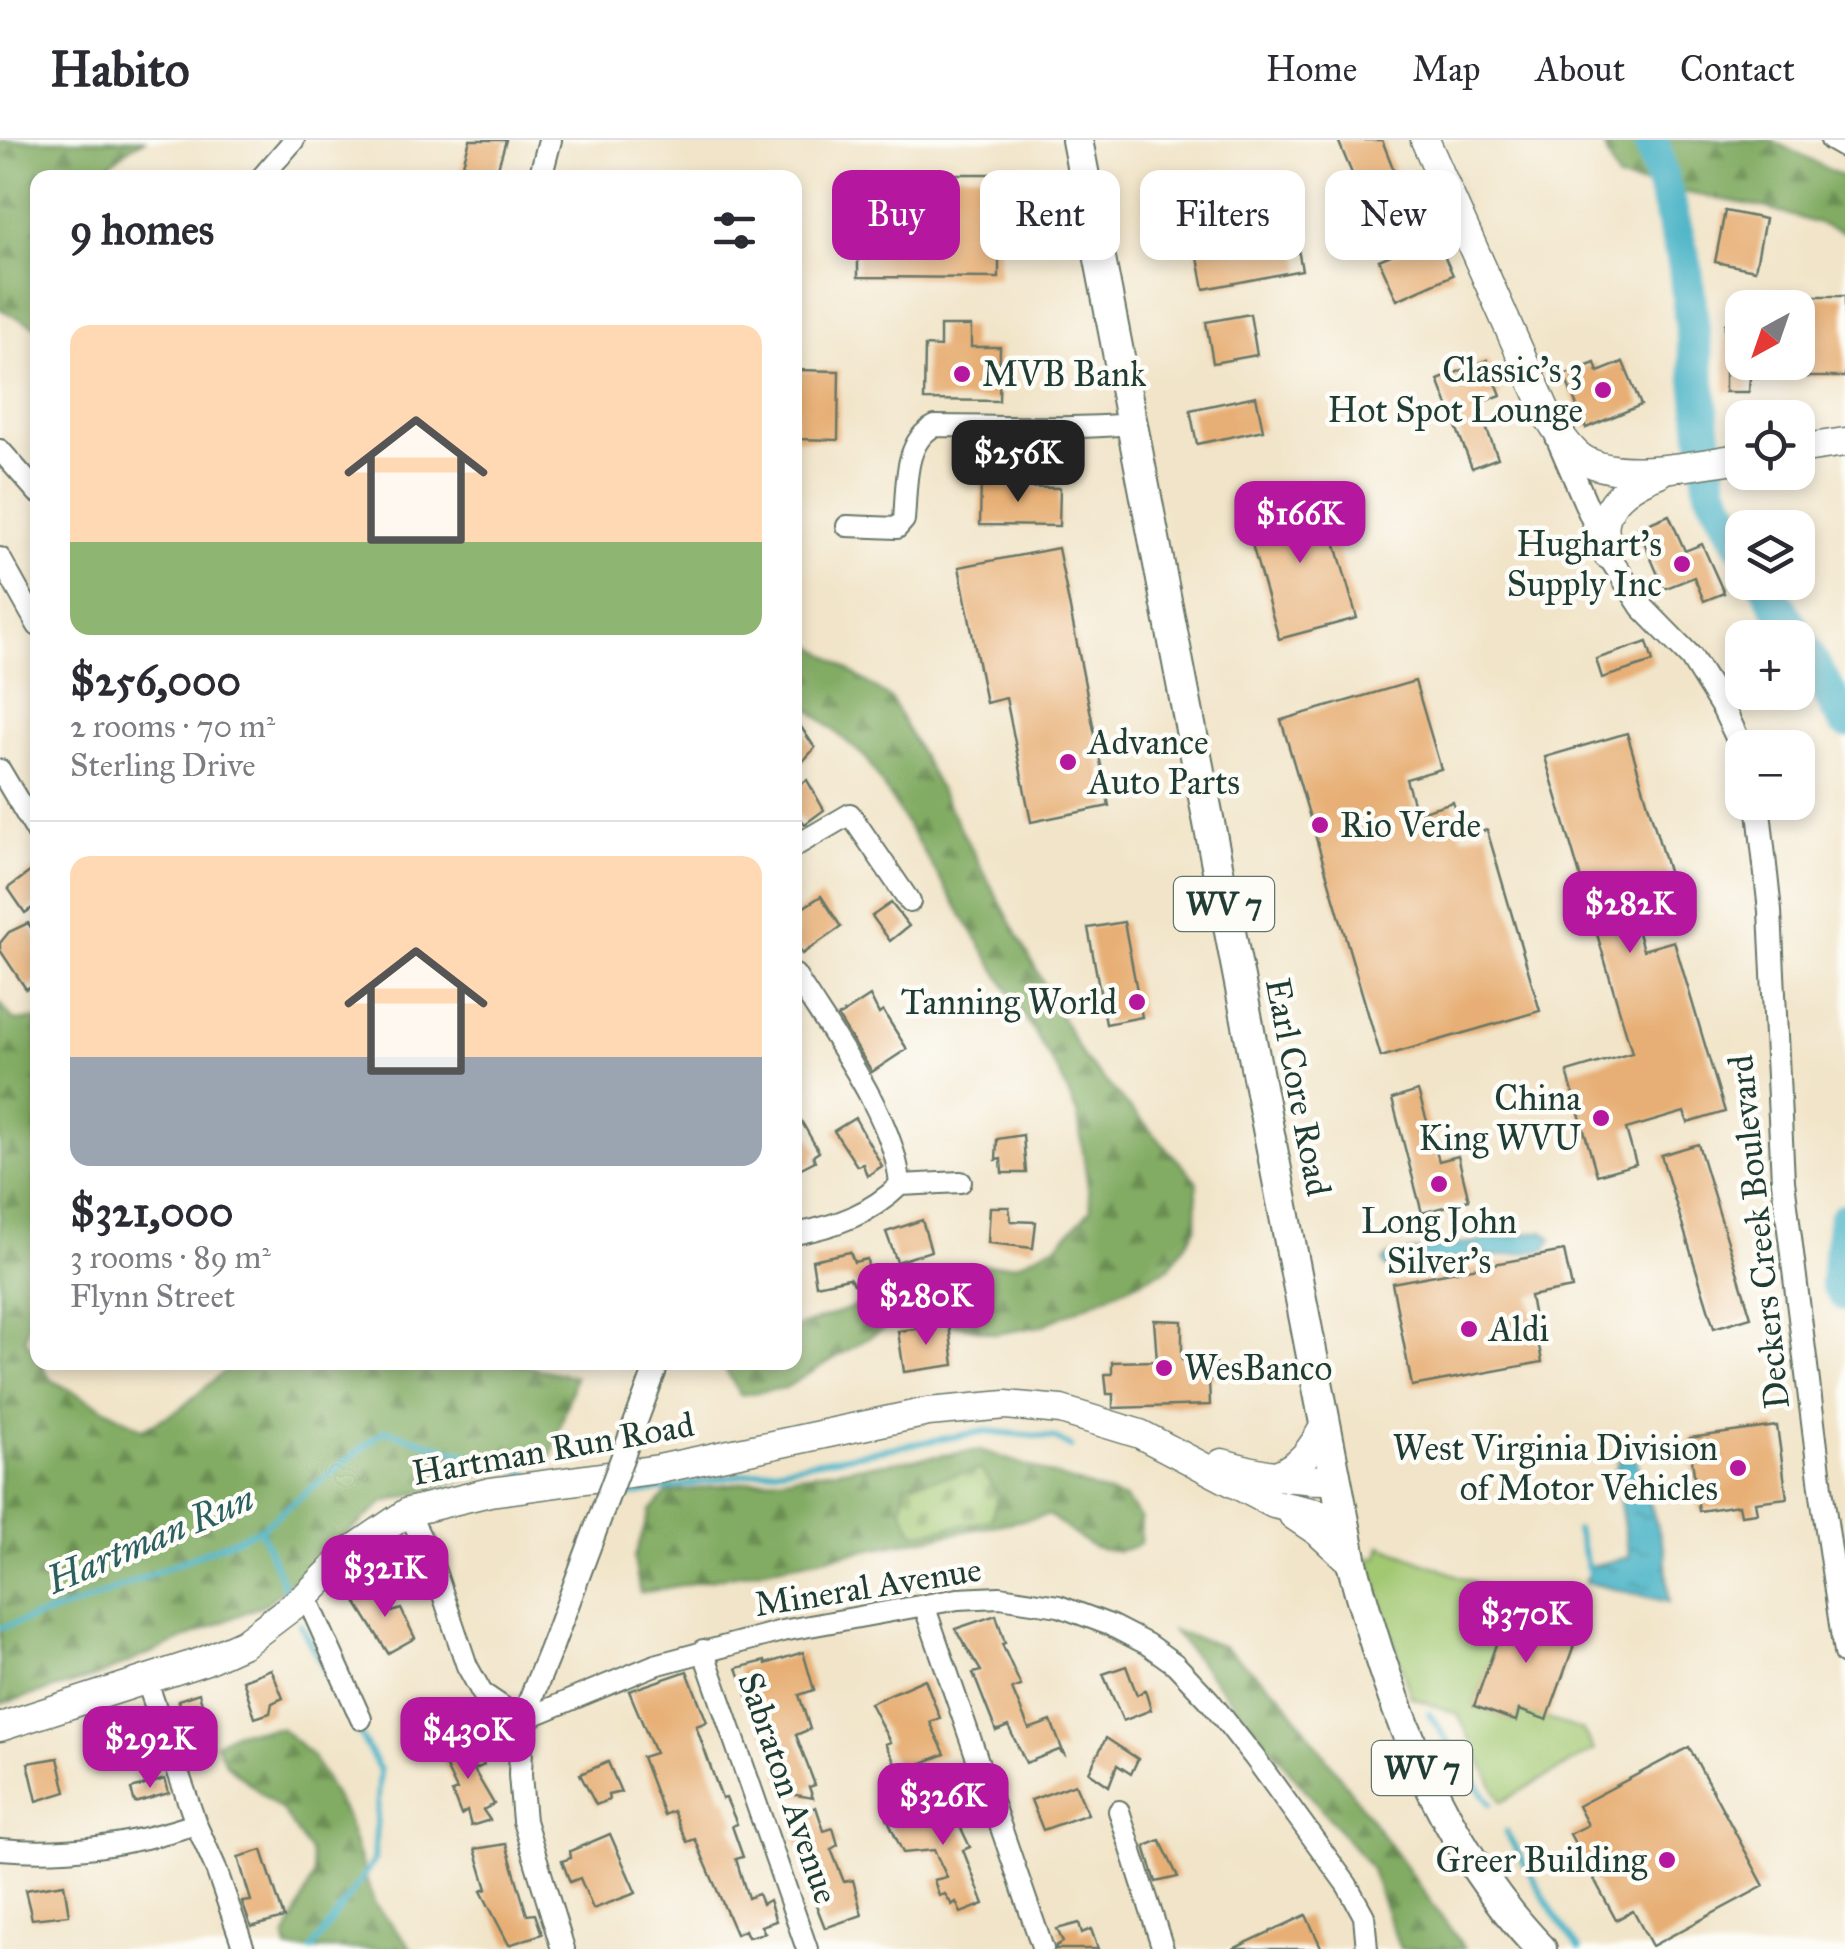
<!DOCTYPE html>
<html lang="en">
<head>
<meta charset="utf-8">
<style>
	body { margin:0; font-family:"IM FELL Great Primer",serif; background:#f7f7f7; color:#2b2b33; height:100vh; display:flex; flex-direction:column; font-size:38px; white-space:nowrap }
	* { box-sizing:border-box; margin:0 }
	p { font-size:32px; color:#7c7c81 }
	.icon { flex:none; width:55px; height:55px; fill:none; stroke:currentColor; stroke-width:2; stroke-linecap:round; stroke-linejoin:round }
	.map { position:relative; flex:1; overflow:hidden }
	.drawer { position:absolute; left:30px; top:30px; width:772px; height:1200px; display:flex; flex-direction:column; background:#fff; border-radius:20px; box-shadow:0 5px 15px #0003 }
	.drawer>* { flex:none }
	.top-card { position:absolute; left:832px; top:30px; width:862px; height:90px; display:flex; gap:20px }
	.needle { width:65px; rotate:220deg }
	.tools { position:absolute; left:1725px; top:150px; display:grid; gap:20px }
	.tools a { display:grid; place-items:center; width:90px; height:90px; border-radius:20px; background:#fff; box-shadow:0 5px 15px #0003; font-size:50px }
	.price { position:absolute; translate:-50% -85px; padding:0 22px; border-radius:20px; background:#b5179e; color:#fff; font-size:32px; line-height:65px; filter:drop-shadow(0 2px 5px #0008) }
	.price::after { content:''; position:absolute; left:50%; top:60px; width:30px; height:22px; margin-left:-15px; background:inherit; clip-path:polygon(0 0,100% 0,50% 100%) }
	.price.active { background:#222; color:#fff }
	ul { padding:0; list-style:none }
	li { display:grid; align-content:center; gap:20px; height:530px; padding:0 40px }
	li+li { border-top:2px solid #e1e1e2 }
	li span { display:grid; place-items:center; height:310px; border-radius:20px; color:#555 }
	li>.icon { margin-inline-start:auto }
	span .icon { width:180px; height:180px; fill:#fffc; stroke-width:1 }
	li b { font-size:42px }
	h2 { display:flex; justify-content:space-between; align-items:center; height:120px; padding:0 40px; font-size:42px }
	.tag { padding:0 35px; border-radius:20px; background:#fff; box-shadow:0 5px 15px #0003; font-size:35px; line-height:90px }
	.tag.active { background:#b5179e; color:#fff }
	header { display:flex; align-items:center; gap:60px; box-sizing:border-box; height:140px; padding:0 50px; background:#fff; border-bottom:2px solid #e1e1e2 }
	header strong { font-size:48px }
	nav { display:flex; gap:55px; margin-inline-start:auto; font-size:35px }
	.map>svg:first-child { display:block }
	.green { fill:#a3c872; stroke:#618253; stroke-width:2.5 }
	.forest { fill:url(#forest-firs); stroke:#50744c; stroke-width:2.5 }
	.cemetery { fill:url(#cemetery-stones); stroke:#618253; stroke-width:2.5 }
	.water { fill:url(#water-ripples); stroke:#34787d; stroke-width:2.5 }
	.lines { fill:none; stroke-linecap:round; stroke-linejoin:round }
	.stream { stroke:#48b3c6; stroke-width:6 }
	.river { stroke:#48b3c6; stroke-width:35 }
	.building { fill:#e7af75 }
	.minor-casing { stroke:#687768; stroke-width:24 }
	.tertiary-casing { stroke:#687768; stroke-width:26 }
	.secondary-casing { stroke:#687768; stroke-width:31 }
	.primary-casing { stroke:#687768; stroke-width:34 }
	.minor { stroke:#fff; stroke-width:20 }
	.tertiary { stroke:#fff; stroke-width:22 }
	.secondary { stroke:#fff; stroke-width:28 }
	.primary { stroke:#fff; stroke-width:30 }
	.tertiary-bridge-casing { stroke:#687768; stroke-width:26; stroke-linecap:butt }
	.tertiary-bridge { stroke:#fff; stroke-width:22 }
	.poi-dot { fill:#b5179e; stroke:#fdfcf7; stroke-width:4 }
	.labels { text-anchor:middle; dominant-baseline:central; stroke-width:9; stroke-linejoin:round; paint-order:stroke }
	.shield { fill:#fdfcf7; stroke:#62766e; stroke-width:2.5 }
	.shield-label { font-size:32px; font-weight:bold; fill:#1f3d34 }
	.poi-label { font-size:35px; fill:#1f3d34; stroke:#fdfcf7; text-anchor:end }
	.street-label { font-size:35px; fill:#1f3d34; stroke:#fdfcf7 }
	.water-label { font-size:38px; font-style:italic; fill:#2b6060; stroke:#fdfcf7 }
</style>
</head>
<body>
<header>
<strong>Habito</strong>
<nav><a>Home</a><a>Map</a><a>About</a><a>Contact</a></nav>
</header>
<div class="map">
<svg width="1845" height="1809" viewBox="0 0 1845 1809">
	<defs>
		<pattern id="forest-firs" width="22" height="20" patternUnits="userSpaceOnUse" patternTransform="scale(2.5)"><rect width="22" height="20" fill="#82ac64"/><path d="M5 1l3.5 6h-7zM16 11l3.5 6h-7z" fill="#6a8d53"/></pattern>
		<pattern id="cemetery-stones" width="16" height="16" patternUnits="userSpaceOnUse" patternTransform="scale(2.5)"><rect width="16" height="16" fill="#a3c872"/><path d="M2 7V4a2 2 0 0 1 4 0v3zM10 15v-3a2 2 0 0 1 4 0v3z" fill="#84a45e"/></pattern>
		<pattern id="water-ripples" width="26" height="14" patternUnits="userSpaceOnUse" patternTransform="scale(2.5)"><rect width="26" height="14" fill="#48b3c6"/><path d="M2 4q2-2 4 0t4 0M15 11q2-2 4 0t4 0" fill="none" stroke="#3b93a2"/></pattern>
	</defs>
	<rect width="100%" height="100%" fill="#fdfcf7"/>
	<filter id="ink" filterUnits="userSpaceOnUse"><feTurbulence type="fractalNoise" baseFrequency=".01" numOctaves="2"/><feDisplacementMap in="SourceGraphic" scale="20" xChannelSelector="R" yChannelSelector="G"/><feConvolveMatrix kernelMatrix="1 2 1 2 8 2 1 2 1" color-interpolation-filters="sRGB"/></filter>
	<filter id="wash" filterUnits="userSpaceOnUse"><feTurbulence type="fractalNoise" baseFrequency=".0048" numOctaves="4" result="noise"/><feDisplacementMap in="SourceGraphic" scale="40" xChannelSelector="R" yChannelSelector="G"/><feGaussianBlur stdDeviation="2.25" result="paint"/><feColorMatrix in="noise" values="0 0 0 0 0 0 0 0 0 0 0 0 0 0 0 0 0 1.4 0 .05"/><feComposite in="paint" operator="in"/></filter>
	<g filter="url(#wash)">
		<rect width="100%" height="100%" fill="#f1e4c8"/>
		<polygon class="green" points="1381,1406 1513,1457 1474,1566 1515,1581 1519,1570 1582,1590 1594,1610 1501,1662 1458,1574 1411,1557 1368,1418 1378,1417"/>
		<g class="forest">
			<polygon points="0,0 144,0 128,9 95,37 38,38 37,187 0,169"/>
			<polygon points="1601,0 1771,0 1845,38 1845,92 1767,68 1618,40"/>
			<polygon points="795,493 891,559 1083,917 1197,1041 1196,1088 1169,1128 1041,1186 996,1194 910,1173 785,1248 740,1255 722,1223 795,1222 795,1188 970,1126 1017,1124 1058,1104 1091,1069 1078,976 1059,933 866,618 795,557"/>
			<polygon points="0,863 14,881 37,879 38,1144 25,1198 50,1239 143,1289 180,1269 234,1223 508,1222 575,1237 552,1315 383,1363 267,1463 93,1538 0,1564"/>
			<path d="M980 1310 1125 1359 1141 1379 1140 1404C1099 1423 1081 1398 1049 1375L640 1453 634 1419 650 1371 667 1353Z"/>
			<polygon points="1173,1491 1223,1506 1281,1555 1465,1809 1400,1809 1370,1727"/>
			<polygon points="281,1588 313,1617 346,1677 374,1763 412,1809 287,1809 285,1799 314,1735 310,1712 283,1672 225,1623 216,1603 236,1592"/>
		</g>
		<polygon class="cemetery" points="981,1330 998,1354 991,1380 914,1394 902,1369 905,1344"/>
		<g class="water">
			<polygon points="1543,1091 1552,1099 1545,1110 1394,1130 1386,1128 1383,1122 1386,1117 1393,1115"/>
			<polygon points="1619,1319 1636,1319 1665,1411 1669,1462 1585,1442 1591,1426 1629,1417 1615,1333"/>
		</g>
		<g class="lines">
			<g class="stream">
				<polyline points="613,1358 986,1291 1055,1298 1071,1307"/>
				<polyline points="260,1389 286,1451"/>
				<polyline points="1577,1390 1589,1432"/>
				<polyline points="300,1484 347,1571"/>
				<polyline points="0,1488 82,1463 260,1389 385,1290 528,1333"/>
				<polyline points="1429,1574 1490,1664"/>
				<polyline points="1506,1692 1554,1774 1579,1809"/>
				<polyline points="312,1809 374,1721 380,1630 353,1582"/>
			</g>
			<g class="river">
				<polyline points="1651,0 1685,125 1711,349 1742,404"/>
				<polyline points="1765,442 1797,498"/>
				<polyline points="1798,499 1845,581"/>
				<polyline points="1845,1080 1837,1142 1845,1154"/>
			</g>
		</g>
		<g id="blocks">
			<g class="building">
				<polygon points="470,0 506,0 495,38 460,34"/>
				<polygon points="1338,0 1382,0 1395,33 1358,48"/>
				<polygon points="858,34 999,34 999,138 858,137"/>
				<polygon points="1725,71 1765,79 1755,130 1715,122"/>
				<polygon points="1292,78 1302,130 1204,149 1191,81 1213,93"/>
				<polygon points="1435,96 1453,135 1397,160 1379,120"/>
				<polygon points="1808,156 1845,156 1845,237 1750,237 1749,252 1725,252 1725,184 1742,185 1742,222 1798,222 1798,185 1808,185"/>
				<polygon points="1250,174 1257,215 1213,223 1206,182"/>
				<polygon points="940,186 971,186 971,207 1000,207 999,261 924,260 925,206 940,207"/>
				<polygon points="1487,220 1501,255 1477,264 1498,318 1472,328 1438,240"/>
				<polygon points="1623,222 1641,265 1586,288 1564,235 1595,223 1598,232"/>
				<polygon points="795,230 839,231 838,300 795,299"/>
				<polygon points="1256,256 1263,290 1197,304 1190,270"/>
				<polygon points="981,339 1002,339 1002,347 1060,348 1059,386 980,385"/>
				<polygon points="1321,352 1357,478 1279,499 1243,373"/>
				<polygon points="1669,375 1685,411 1702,404 1724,453 1704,461 1694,437 1664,449 1638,388"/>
				<polygon points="1058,408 1109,666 1031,682 1006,558 986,563 959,427"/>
				<polygon points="1647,502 1653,522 1602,538 1596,519"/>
				<polygon points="1415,541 1441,629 1406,639 1416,673 1453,662 1463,697 1487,690 1540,871 1381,917 1281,580"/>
				<polygon points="795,578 815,608 795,630"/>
				<polygon points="1627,593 1677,762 1633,775 1643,810 1674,801 1725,972 1688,983 1684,972 1626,989 1636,1024 1597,1035 1567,932 1632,913 1545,617"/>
				<polygon points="807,640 824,670 805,684 795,672 795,648"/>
				<polygon points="38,726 38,764 25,773 8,748"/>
				<polygon points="821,756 841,787 802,814 795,804 795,773"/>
				<polygon points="891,763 909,786 890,801 872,776"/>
				<polygon points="1124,782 1142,877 1106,884 1088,788"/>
				<polygon points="28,783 38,798 38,842 26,849 0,810 0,803 9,792"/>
				<polygon points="870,856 879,874 883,871 907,909 872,932 838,877"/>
				<polygon points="1418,951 1439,1021 1458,1016 1469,1060 1422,1073 1392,959"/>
				<polygon points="795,970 819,1012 813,1016 815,1021 795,1031"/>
				<polygon points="855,978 882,1026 867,1036 863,1024 857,1026 834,991"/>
				<polygon points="1023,995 1026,1033 1002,1033 1001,1019 996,1020 997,999"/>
				<polygon points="1698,1004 1751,1177 1714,1188 1661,1015"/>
				<polygon points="990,1067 1009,1067 1011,1081 1036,1082 1033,1108 988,1103"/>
				<polygon points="922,1080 931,1111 897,1122 886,1092"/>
				<polygon points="1564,1111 1572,1148 1530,1156 1542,1222 1412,1246 1392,1143"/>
				<polygon points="850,1112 854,1122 867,1119 870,1140 854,1144 849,1138 816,1145 812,1120"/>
				<polygon points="1154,1180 1182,1181 1182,1220 1216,1219 1217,1239 1209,1239 1210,1265 1113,1268 1113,1254 1107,1254 1105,1234 1112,1234 1112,1222 1157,1221"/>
				<polygon points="949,1185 954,1225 904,1232 898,1191"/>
				<polygon points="1777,1286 1787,1358 1755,1362 1757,1373 1741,1375 1739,1365 1699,1371 1689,1298"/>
				<polygon points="377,1445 392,1472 401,1469 415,1498 388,1513 355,1460"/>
				<polygon points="1510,1465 1579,1491 1547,1580 1519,1570 1516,1581 1474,1566"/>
				<polygon points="996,1475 1005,1503 1002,1504 1021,1546 1012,1549 1029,1589 1051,1581 1064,1614 1059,1610 1026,1623 1008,1586 996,1591 973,1533 981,1531 955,1489"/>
				<polygon points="803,1512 814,1550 799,1555 810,1589 796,1595 815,1645 809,1647 813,1658 784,1653 778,1634 782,1632 754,1574 737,1528 765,1521 766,1524"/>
				<polygon points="1126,1526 1137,1555 1145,1550 1151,1570 1123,1581 1103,1534"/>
				<polygon points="271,1529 283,1558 272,1563 270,1573 255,1578 243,1540"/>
				<polygon points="687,1531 707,1582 696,1586 722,1659 726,1658 737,1684 732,1686 743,1717 736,1719 748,1758 758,1754 762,1764 769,1760 776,1781 761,1786 765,1793 748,1797 745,1790 736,1794 695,1699 687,1702 673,1671 664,1675 642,1617 655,1613 629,1551"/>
				<polygon points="925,1539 940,1578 930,1582 945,1614 900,1632 885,1604 890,1602 870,1563"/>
				<polygon points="199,1553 211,1595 189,1602 178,1560"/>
				<polygon points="1106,1598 1138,1619 1131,1634 1117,1625 1109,1646 1089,1632"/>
				<polygon points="476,1602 484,1625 474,1630 494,1664 483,1670 490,1680 471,1686 467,1671 461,1675 452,1652 457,1650 439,1613"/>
				<polygon points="1689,1607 1764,1746 1652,1806 1633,1771 1616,1780 1570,1694 1588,1685 1578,1666"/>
				<polygon points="58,1618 66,1652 37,1661 28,1623"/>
				<polygon points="608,1622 621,1652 608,1655 609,1660 596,1665 580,1634"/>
				<polygon points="165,1639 169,1653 135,1663 131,1649"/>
				<polygon points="1075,1644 1088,1674 1043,1690 1031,1660"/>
				<polygon points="966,1656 977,1679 960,1686 970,1707 963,1710 984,1764 961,1773 956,1762 952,1765 945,1754 939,1756 934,1740 947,1737 934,1710 903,1713 887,1678 910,1668 915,1680"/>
				<polygon points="816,1667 824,1691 833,1688 838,1705 831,1709 844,1742 853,1740 862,1775 825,1788 811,1752 823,1748 806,1710 801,1712 794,1698 800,1696 791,1677"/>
				<polygon points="610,1694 636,1753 593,1769 580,1738 570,1742 562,1721 571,1718 570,1711"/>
				<polygon points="1160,1700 1178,1737 1156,1742 1145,1706"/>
				<polygon points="506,1704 527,1775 535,1774 542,1794 509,1805 481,1751 487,1749 475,1709"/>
				<polygon points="262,1710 284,1778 251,1787 242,1762 251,1761 238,1717"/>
				<polygon points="64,1744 69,1775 32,1779 25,1750"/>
				<polygon points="1306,1775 1322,1809 1233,1809"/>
				<polygon points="1079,1783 1082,1793 1091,1789 1098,1809 1056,1809 1056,1806 1063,1802 1057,1789"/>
			</g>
		</g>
	</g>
	<g filter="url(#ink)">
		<use href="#blocks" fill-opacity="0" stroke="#687768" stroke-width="2.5"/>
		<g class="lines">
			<g class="minor-casing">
				<g id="minor">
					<polyline points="1831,0 1845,8"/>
					<polyline points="261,38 294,0"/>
					<polyline points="0,310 38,353"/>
					<path d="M847 386 897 388 904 380C907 348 903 301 935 286 1001 286 1066 290 1131 284"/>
					<polyline points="0,418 38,486"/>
					<polyline points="0,630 38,694"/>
					<polyline points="795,706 850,674 910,762"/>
					<path d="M795 835C830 892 896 979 900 1045"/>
					<path d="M795 1094C836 1086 870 1074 900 1045L961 1042"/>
					<polyline points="408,1372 430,1416 467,1526 482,1553 522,1580 655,1525 782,1491 958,1459 1000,1457 1059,1466 1110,1485 1147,1504 1175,1524 1209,1560 1254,1617 1347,1745 1364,1776 1367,1809"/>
					<polyline points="306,1456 361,1579"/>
					<polyline points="924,1465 1043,1809"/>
					<polyline points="703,1510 807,1809"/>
					<polyline points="146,1539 196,1684 215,1726 244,1809"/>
					<polyline points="1119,1671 1163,1809"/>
					<path d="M0 1709C69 1715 130 1705 196 1684"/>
				</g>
			</g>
			<g class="tertiary-casing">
				<g id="tertiary">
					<polyline points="540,38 550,0"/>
					<polyline points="1557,297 1608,415 1642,467 1691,517 1724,570 1742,608"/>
					<polyline points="1758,662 1770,771 1783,1041 1822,1355 1845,1513"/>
					<polyline points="552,1506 522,1580 520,1635 524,1681 563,1809"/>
				</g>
			</g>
			<g class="secondary-casing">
				<g id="secondary">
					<path d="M1425 0 1550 280C1559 293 1567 307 1580 317 1617 344 1699 323 1742 318"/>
					<polyline points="1798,309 1845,302"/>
					<path d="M1608 415C1607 405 1603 391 1605 382 1610 356 1638 341 1659 333"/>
					<path d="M1222 1323C1259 1334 1297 1341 1336 1340"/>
					<path d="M1276 1335C1302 1325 1312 1309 1325 1285"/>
					<polyline points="1293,1375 1317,1391 1352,1423"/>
					<polyline points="0,1587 204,1521 244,1503 306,1456 351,1411 408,1372 490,1352 659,1329 928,1272 1006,1265 1061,1270 1140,1294 1274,1364 1344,1379"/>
				</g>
			</g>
			<g class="primary-casing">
				<path id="primary" d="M1077 0 1352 1423C1389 1562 1439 1703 1541 1809"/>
			</g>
			<use href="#minor" class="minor"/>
			<use href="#tertiary" class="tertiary"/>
			<use href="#secondary" class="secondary"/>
			<use href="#primary" class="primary"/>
			<g class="tertiary-bridge-casing">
				<polyline id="tertiary-bridge" points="552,1506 658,1222"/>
			</g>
			<use href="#tertiary-bridge" class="tertiary-bridge"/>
		</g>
	</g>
	<g class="poi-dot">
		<circle cx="962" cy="234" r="10"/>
		<circle cx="1603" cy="250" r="10"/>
		<circle cx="1682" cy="424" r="10"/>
		<circle cx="1068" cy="622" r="10"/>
		<circle cx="1320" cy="685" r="10"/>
		<circle cx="1137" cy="862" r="10"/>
		<circle cx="1601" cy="978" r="10"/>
		<circle cx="1439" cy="1044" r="10"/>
		<circle cx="1469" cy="1189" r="10"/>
		<circle cx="1164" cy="1228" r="10"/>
		<circle cx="1738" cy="1328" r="10"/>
		<circle cx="1667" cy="1720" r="10"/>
	</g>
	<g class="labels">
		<g class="shield">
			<rect x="1174" y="737" width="100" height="54" rx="8"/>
			<rect x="1372" y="1601" width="100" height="54" rx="8"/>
		</g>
		<g class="shield-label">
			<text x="1224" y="764">WV 7</text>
			<text x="1422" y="1628">WV 7</text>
		</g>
		<g class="poi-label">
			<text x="1583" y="230">Classic's 3<tspan x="1583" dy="40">Hot Spot Lounge</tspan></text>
			<text x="982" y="234" text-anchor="start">MVB Bank</text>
			<text x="1662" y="404">Hughart's<tspan x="1662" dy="40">Supply Inc</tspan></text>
			<text x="1088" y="602" text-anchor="start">Advance<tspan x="1088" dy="40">Auto Parts</tspan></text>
			<text x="1340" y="685" text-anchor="start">Rio Verde</text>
			<text x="1117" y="862">Tanning World</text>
			<text x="1581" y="958">China<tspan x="1581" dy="40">King WVU</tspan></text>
			<text x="1439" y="1081" text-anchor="middle">Long John<tspan x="1439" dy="40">Silver's</tspan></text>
			<text x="1489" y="1189" text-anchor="start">Aldi</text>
			<text x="1184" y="1228" text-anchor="start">WesBanco</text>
			<text x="1718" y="1308">West Virginia Division<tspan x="1718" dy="40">of Motor Vehicles</tspan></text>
			<text x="1647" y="1720">Greer Building</text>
		</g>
		<g class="street-label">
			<text transform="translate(1298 947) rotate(79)">Earl Core Road</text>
			<text transform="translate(1759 1092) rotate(-96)">Deckers Creek Boulevard</text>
			<text transform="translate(553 1309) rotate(-10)">Hartman Run Road</text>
			<text transform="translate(868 1447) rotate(-9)">Mineral Avenue</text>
			<text transform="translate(788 1648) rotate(71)">Sabraton Avenue</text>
		</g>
		<g class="water-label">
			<text transform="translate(150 1399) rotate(-23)">Hartman Run</text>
		</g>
	</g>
</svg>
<div class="tools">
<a><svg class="needle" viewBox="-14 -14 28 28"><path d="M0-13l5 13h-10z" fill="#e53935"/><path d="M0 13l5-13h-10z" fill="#7c7c81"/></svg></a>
<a><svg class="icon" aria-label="locate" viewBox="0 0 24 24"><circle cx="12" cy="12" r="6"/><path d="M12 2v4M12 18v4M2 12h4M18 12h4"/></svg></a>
<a><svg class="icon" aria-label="layers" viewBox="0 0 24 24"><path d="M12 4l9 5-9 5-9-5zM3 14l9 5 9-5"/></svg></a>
<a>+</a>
<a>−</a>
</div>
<b class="price active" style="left:1018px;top:365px">$256K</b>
<b class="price" style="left:1300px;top:426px">$166K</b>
<b class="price" style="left:1630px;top:816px">$282K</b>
<b class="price" style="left:926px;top:1208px">$280K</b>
<b class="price" style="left:385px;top:1480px">$321K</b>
<b class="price" style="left:1526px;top:1526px">$370K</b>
<b class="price" style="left:468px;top:1642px">$430K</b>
<b class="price" style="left:150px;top:1651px">$292K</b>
<b class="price" style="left:943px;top:1708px">$326K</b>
<div class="top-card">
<a class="tag active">Buy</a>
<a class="tag">Rent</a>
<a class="tag">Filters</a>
<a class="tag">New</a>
</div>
<section class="drawer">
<h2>9 homes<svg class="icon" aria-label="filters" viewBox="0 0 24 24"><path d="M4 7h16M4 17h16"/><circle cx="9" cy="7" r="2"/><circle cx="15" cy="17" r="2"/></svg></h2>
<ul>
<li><span style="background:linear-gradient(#ffd9b3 70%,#8fb573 0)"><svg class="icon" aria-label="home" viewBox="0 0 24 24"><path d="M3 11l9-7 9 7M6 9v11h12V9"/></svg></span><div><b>$256,000</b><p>2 rooms · 70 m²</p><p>Sterling Drive</p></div></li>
<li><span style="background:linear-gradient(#ffd9b3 65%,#9aa5b1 0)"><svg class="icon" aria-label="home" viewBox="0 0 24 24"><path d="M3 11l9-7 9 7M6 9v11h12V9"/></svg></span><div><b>$321,000</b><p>3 rooms · 89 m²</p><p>Flynn Street</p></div></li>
</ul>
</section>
</div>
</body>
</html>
